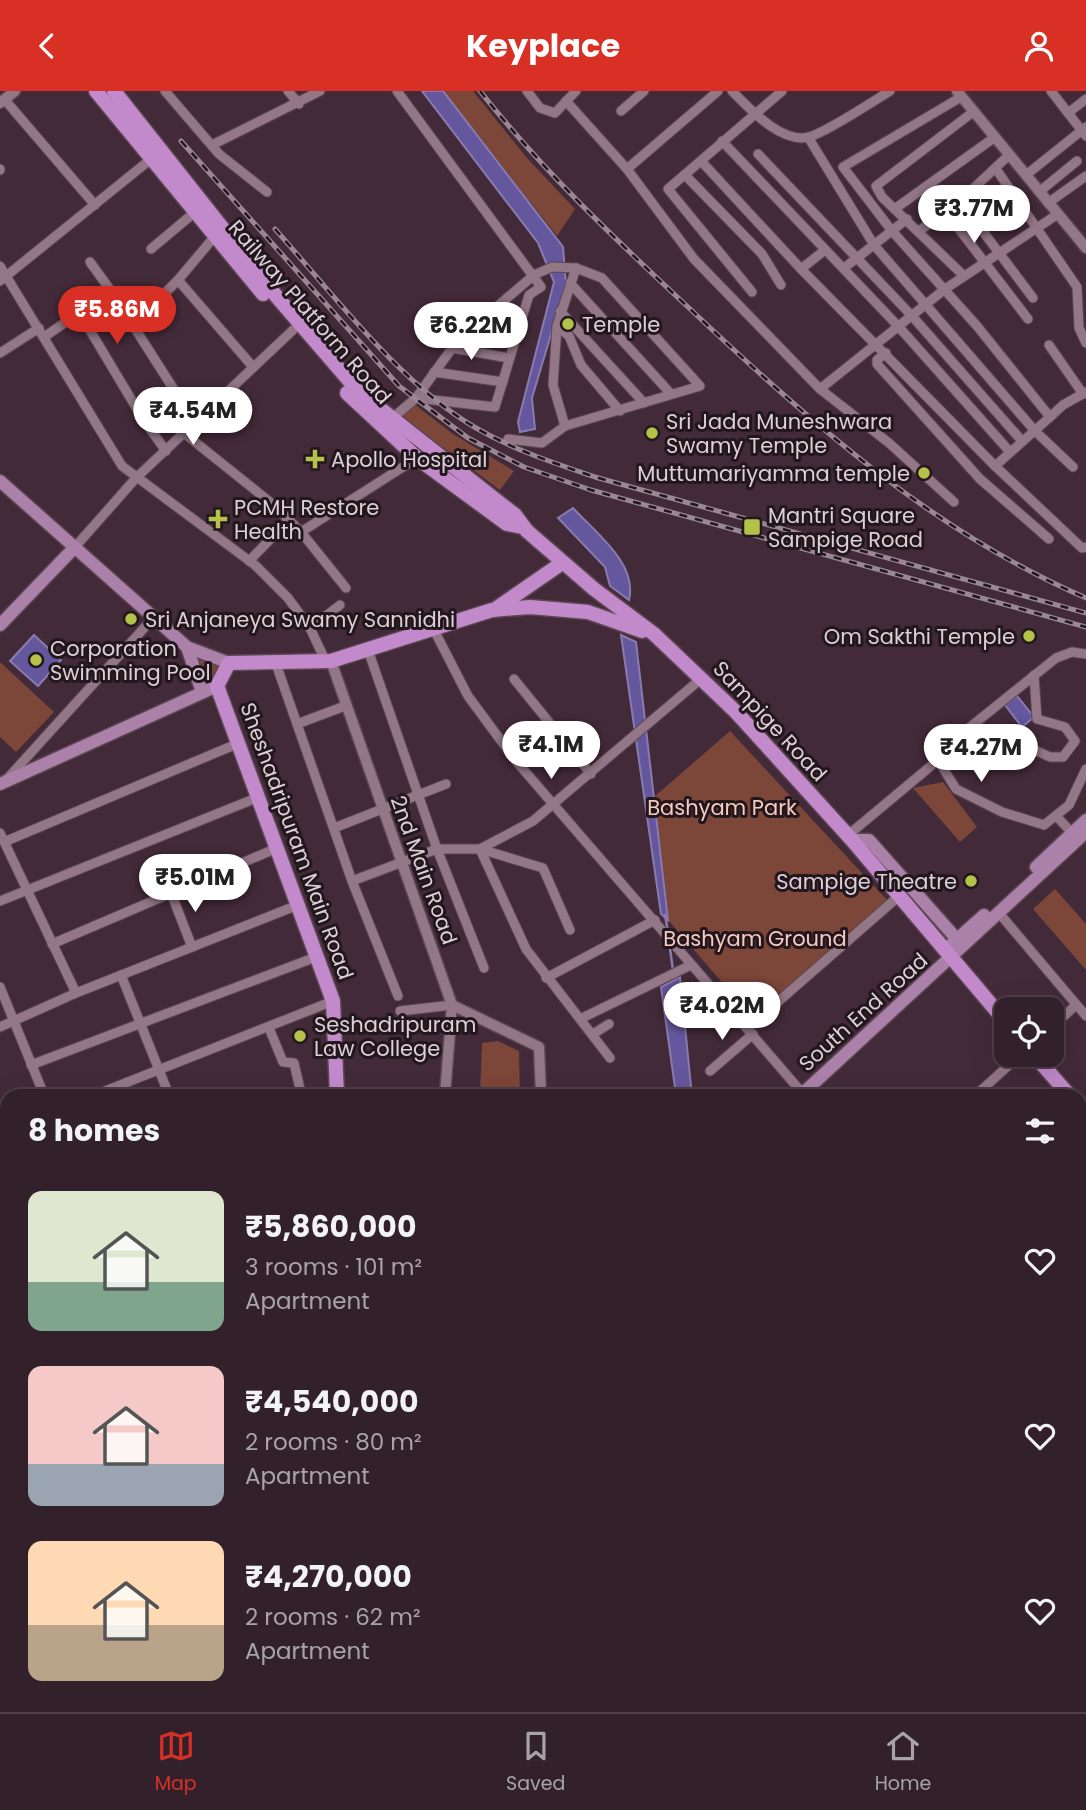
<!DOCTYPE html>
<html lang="en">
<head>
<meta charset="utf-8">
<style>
	body { margin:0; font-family:Poppins,sans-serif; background:#3a2833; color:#f1f3f6; height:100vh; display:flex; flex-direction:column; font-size:26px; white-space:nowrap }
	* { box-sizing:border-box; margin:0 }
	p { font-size:23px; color:#a8a3a9 }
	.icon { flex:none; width:38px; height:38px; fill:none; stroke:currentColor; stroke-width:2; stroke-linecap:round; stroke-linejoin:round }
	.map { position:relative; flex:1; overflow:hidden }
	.sheet { position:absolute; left:0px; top:998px; width:1087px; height:625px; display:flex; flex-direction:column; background:#32202b; border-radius:21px 21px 0 0; box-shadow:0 7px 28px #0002,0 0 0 2px #4d3e47 }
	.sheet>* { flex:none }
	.buttons { position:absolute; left:994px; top:906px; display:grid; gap:14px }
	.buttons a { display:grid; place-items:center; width:70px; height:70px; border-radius:14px; background:#32202b; box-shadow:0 7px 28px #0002,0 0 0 2px #4d3e47; font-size:35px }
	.price { position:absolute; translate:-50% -60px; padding:0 16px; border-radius:24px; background:#fff; color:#222; font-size:23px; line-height:46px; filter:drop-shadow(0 2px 4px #0008) }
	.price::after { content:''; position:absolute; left:50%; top:42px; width:21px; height:16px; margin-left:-10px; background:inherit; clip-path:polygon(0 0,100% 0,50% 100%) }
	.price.on { background:#d93025; color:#fff }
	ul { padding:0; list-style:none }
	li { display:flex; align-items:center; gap:21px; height:175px; padding:0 28px }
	li span { display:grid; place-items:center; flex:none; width:196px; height:140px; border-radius:14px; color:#555 }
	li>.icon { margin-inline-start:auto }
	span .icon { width:84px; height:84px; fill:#fffc; stroke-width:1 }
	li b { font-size:30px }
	h2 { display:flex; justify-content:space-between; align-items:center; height:84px; padding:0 28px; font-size:30px }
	header { display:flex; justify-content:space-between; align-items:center; height:91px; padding:0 28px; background:#d93025; color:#fff; font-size:32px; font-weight:700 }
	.tabs { display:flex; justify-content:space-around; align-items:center; height:98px; border-top:2px solid #4d3e47; background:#32202b; font-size:19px; color:#a8a3a9 }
	.tabs a { display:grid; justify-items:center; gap:4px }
	.tabs .on { color:#d93025 }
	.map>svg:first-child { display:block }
	.green { fill:#7c4638 }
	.water { fill:#64579d; stroke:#897bae; stroke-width:2 }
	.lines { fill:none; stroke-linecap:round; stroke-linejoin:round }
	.stream { stroke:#897bae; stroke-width:2.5 }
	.minor-casing { stroke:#5c4753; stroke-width:11 }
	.tertiary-casing { stroke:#5c4753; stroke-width:13 }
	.secondary-casing { stroke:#5c4753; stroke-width:15 }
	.primary-casing { stroke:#5c4753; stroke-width:17 }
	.minor { stroke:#947787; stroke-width:9 }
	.tertiary { stroke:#947787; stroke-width:10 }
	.secondary { stroke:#ab81a9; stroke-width:12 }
	.primary { stroke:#c28acb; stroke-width:14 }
	.rail-casing { stroke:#9b8793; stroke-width:5 }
	.rail { stroke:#22171d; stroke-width:2.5; stroke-dasharray:8; stroke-linecap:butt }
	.poi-dot { fill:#b4c24a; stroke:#22171d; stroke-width:2.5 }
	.labels { text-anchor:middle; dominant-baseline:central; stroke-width:6; stroke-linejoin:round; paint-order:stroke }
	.street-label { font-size:21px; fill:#deced7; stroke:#22171d }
	.poi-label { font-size:21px; fill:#deced7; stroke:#22171d; text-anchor:start }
	.park-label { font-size:21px; fill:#f8cabd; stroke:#22171d }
</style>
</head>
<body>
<header><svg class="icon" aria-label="back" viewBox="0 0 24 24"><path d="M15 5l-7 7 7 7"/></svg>Keyplace<svg class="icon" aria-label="person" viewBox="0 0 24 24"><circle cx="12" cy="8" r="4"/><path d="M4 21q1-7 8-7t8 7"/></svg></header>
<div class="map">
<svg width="1086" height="1621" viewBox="0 0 1086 1621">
	<rect width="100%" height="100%" fill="#432a39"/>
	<g class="green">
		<polygon points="443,0 473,0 527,67 575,118 557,145"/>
		<polygon points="414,313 453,343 514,380 500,399 402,326"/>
		<polygon points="191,560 224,573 214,588 200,591"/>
		<polygon points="0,571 54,621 16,661 0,646"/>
		<polygon points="730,640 887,809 753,927 669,830 654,706"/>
		<polygon points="943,691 977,736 960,751 913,697"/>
		<polygon points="1055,798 1086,833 1086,879 1033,818"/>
		<polygon points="498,950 519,960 520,1004 480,1004 482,952"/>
		<polygon points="7,1274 7,1420 0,1402 0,1276"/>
	</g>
	<g class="water">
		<polygon points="422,0 443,0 563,156 566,193 532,307 535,338 520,341 518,331 554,191 538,152"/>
		<path d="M573 417C596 442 638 473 629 509L610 495 605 476 558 427Z"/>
		<polygon points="34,544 61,569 38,595 10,570"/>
		<polygon points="621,544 636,551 668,829 661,823"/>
		<polygon points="1017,605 1034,626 1022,636 1005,614"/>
		<polygon points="680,886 691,995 692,1004 676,1004 661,896"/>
	</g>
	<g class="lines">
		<g class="stream">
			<polyline points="665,824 668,841"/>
			<polyline points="669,851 673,879"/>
			<polyline points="547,1621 550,1615"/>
		</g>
		<g class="minor-casing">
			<g id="minor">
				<polyline points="165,0 219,63 267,101"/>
				<polyline points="288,0 299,13"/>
				<polyline points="397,0 541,196 529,204 495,316 416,307"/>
				<polyline points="527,0 540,17 555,22 576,0"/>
				<path d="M732 0C749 17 781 53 809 46 827 41 872 11 890 0"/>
				<polyline points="1051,0 1086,45"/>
				<polyline points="961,6 843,76 892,140 977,235 1050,326 1063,314 1086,301"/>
				<polyline points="5,9 95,114"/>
				<polyline points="566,10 627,78 694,168 820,298 889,352 954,411"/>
				<polyline points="621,20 644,0"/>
				<polyline points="1068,22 1086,8"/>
				<polyline points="808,46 874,154 1035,340 1073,376"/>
				<polyline points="722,50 898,235 1010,361"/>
				<polyline points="212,54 320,0"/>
				<polyline points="758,63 912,225 1022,350"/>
				<polyline points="702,71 801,178 995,375 1082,457 1086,456"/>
				<polyline points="0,78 0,79"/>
				<polyline points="627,78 718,0"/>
				<polyline points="996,78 1077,196 1079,237 1086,252"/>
				<polyline points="685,84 762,163 781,194"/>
				<polyline points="1026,84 1086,36"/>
				<polyline points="1039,101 1077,70"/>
				<polyline points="960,110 1033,207"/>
				<polyline points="1048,112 1086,85"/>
				<polyline points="896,117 995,46"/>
				<polyline points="946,121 1028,228"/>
				<polyline points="919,140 960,110 1009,64"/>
				<polyline points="151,158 195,121"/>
				<polyline points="90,171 111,200"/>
				<polyline points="0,175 122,375 255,474 288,507 310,537 326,571"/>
				<polyline points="844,177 907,128"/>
				<polyline points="801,178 825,159"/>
				<polyline points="964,185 882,106 876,95 973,21"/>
				<polyline points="178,189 253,276"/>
				<polyline points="0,190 151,68"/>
				<polyline points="570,192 671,303"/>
				<polyline points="752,201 668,98 782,0"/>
				<polyline points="560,220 644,312"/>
				<polyline points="79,221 143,328 166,360"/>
				<polyline points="133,234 178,189 215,145"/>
				<polyline points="557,235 569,245 581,274 620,320"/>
				<polyline points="44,246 111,200 196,333"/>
				<polyline points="1049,254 1083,303"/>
				<polyline points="452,257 509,267"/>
				<polyline points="0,262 39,237"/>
				<polyline points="886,262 877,269 877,273 980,388 1049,448"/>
				<polyline points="434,281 503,291"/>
				<polyline points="820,298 945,198 1058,123"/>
				<polyline points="389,330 416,307 458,249 534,184 552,176 576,177 602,187 700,295 565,335 542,352 508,348"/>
				<polyline points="565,335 553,294 557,235 576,177"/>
				<polyline points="185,343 275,415 301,441 346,497"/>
				<polyline points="995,375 1050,326"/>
				<polyline points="301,441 417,367"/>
				<polyline points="75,456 136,387 293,239"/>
				<polyline points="249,470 289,429"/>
				<polyline points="310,537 340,514"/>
				<polyline points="434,539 468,605 516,670 804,1004"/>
				<polyline points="368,559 437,758 484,877"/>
				<polyline points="276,573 352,790 398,905"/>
				<polyline points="514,588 591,683"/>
				<polyline points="297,633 345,615"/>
				<polyline points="969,637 1008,647 1050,666 1063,666 1075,650 1065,636 1037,628 1034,584"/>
				<polyline points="938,669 956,698 1002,721 1044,734 1069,714 1086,678"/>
				<polyline points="7,688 154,526"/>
				<polyline points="1057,726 1075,745"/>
				<polyline points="334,737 446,693"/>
				<polyline points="0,742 76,902"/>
				<polyline points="847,745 938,669 969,637 1056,567 1072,561 1086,563"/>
				<polyline points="4,751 239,652"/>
				<polyline points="480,758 526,858 610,967"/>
				<polyline points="480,758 543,777 570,839"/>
				<polyline points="352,790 437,758 480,758 533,730 702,587"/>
				<polyline points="171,802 192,856"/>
				<polyline points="0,810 259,706"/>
				<polyline points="999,822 1086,925"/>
				<polyline points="52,853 277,757"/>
				<polyline points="121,884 169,1004"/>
				<polyline points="546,887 655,829"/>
				<polyline points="0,896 44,1004"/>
				<polyline points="400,920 452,914"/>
				<polyline points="580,928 691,874"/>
				<polyline points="0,936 76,902 298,814"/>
				<polyline points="1052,936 1076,914"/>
				<polyline points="269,937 283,971 294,972 300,998"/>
				<polyline points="748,937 899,805"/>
				<polyline points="593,943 609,933"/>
				<polyline points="31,974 316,866"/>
				<polyline points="710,980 753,943"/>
				<polyline points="95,1004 333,910"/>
				<polyline points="976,1004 1020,964"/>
				<polyline points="0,1042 7,1040"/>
				<polyline points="1080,1061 1086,1055"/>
				<polyline points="0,1062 7,1079"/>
				<polyline points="0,1122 7,1119"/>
				<polyline points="1080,1133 1083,1130"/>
				<polyline points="0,1201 7,1198"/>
				<polyline points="1080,1209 1086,1203"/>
				<polyline points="0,1272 7,1269"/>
				<polyline points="1080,1272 1086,1267"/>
				<polyline points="1080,1327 1086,1334"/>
				<polyline points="1080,1350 1086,1345"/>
				<polyline points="0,1415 7,1431"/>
				<polyline points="0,1469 7,1466"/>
				<polyline points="0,1534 7,1528"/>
				<polyline points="1080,1573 1086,1567"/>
				<polyline points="411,1615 414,1621"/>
				<polyline points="583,1615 589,1621"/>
				<polyline points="641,1615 647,1621"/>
				<polyline points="0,1616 5,1594"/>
				<polyline points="7,1621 8,1615"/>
				<polyline points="72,1621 73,1615"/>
				<polyline points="129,1621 130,1615"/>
				<polyline points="191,1621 192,1615"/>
				<polyline points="482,1621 495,1615"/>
				<polyline points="601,1621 608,1615"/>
				<polyline points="673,1621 679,1615"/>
				<polyline points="799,1621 804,1615"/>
				<polyline points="834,1621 839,1615"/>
			</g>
		</g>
		<g class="tertiary-casing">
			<g id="tertiary">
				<polyline points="957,0 1086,157"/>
				<polyline points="0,12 15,0"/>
				<polyline points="331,570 452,914 445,1004"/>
				<polyline points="452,914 539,956 541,1004"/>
				<polyline points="713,1615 726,1621"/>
				<polyline points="276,1621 277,1615"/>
				<polyline points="871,1621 877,1615"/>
			</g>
		</g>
		<g class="secondary-casing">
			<g id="secondary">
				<polyline points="0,390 187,556 229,572"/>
				<polyline points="0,534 75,456"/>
				<polyline points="187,556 202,601"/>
				<polyline points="0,693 217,595"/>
				<polyline points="852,749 869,749 962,854"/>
				<polyline points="1036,776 1086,729"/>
				<polyline points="945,859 984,824"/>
				<polyline points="801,1004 1086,741"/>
			</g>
		</g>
		<g class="primary-casing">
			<g id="primary">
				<polyline points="96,0 263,203"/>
				<polyline points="114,0 277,206 359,301 515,424 527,440 594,498 654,543 736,621 852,749 1006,931"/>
				<polyline points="347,302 417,367 507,433 522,436"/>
				<polyline points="494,519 562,472"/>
				<polyline points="1034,964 1069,1004"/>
				<polyline points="337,1004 333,910 217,595 229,572 331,570 492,519 530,516 588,521 642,540"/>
				<polyline points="1080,1018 1086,1025"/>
				<polyline points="1080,1436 1086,1431"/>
				<polyline points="1080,1450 1086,1458"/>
			</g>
		</g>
		<use href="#minor" class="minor"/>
		<use href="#tertiary" class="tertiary"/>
		<use href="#secondary" class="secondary"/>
		<use href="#primary" class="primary"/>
		<g class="rail-casing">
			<g id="rail">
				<path d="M480 0C543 80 615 148 689 217 809 330 933 441 1086 507"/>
				<polyline points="181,50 399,295 468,347 524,376 591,399 1086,536"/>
				<path d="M275 138C333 203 400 293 476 337 514 359 554 372 595 386L1086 522"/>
			</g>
		</g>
		<use href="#rail" class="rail"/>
	</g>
	<g class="poi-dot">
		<circle cx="568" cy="233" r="7"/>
		<circle cx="652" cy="342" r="7"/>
		<path d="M311.5 357.5h7v7h7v7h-7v7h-7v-7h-7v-7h7z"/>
		<circle cx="924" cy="382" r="7"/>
		<path d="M214.5 417.5h7v7h7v7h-7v7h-7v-7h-7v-7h7z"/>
		<rect x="743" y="427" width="18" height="18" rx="3.5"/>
		<circle cx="131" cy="528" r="7"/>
		<circle cx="1029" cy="545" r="7"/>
		<circle cx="36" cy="569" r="7"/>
		<circle cx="971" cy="790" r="7"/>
		<circle cx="300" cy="945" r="7"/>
	</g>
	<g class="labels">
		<g class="street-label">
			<text transform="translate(310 221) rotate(49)">Railway Platform Road</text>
			<text transform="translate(770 630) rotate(47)">Sampige Road</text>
			<text transform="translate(297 750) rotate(70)">Sheshadripuram Main Road</text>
			<text transform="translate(424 779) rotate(70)">2nd Main Road</text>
			<text transform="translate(863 921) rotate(-42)">South End Road</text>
		</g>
		<g class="poi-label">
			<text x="582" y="233">Temple</text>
			<text x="666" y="330">Sri Jada Muneshwara<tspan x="666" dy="24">Swamy Temple</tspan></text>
			<text x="331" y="368">Apollo Hospital</text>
			<text x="910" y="382" text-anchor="end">Muttumariyamma temple</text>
			<text x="234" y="416">PCMH Restore<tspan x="234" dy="24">Health</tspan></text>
			<text x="768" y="424">Mantri Square<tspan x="768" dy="24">Sampige Road</tspan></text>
			<text x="145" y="528">Sri Anjaneya Swamy Sannidhi</text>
			<text x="1015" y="545" text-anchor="end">Om Sakthi Temple</text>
			<text x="50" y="557">Corporation<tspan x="50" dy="24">Swimming Pool</tspan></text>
			<text x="957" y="790" text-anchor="end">Sampige Theatre</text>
			<text x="314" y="933">Seshadripuram<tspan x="314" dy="24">Law College</tspan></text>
		</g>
		<g class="park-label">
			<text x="722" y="716">Bashyam Park</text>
			<text x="755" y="847">Bashyam Ground</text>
		</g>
	</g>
</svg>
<div class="buttons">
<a><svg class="icon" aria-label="locate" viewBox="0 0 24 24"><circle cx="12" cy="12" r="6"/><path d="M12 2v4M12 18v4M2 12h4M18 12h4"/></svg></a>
</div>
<b class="price" style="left:974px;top:154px">₹3.77M</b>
<b class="price on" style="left:117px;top:255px">₹5.86M</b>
<b class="price" style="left:471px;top:271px">₹6.22M</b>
<b class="price" style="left:193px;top:356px">₹4.54M</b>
<b class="price" style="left:551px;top:690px">₹4.1M</b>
<b class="price" style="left:981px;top:693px">₹4.27M</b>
<b class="price" style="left:195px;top:823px">₹5.01M</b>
<b class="price" style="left:722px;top:951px">₹4.02M</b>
<section class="sheet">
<h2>8 homes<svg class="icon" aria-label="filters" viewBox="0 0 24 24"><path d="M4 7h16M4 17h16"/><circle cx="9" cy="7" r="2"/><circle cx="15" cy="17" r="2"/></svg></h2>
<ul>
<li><span style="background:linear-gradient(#dfe7d0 65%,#7fa58c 0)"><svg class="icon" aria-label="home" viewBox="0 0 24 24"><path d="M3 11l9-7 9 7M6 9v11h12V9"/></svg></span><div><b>₹5,860,000</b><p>3 rooms · 101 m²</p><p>Apartment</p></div><svg class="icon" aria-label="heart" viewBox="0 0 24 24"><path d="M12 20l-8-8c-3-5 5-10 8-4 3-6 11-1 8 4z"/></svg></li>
<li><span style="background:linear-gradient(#f6c9c9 70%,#9aa5b1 0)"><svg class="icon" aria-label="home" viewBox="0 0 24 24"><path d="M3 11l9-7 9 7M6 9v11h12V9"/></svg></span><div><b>₹4,540,000</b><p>2 rooms · 80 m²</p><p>Apartment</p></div><svg class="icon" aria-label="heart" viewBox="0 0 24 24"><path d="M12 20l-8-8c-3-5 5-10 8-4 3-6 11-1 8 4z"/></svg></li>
<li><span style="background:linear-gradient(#ffd9b3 60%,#b9a48a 0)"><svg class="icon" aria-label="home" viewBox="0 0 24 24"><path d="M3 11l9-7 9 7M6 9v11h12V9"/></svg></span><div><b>₹4,270,000</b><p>2 rooms · 62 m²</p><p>Apartment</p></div><svg class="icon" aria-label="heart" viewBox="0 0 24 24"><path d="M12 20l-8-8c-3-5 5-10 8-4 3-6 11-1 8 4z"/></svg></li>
</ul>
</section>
</div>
<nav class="tabs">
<a class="on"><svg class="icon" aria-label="map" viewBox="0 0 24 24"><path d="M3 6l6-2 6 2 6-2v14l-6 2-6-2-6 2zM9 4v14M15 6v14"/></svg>Map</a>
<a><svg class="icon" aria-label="saved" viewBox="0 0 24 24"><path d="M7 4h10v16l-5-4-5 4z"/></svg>Saved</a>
<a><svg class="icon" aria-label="home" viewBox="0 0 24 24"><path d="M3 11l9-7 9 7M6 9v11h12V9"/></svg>Home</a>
</nav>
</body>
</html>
